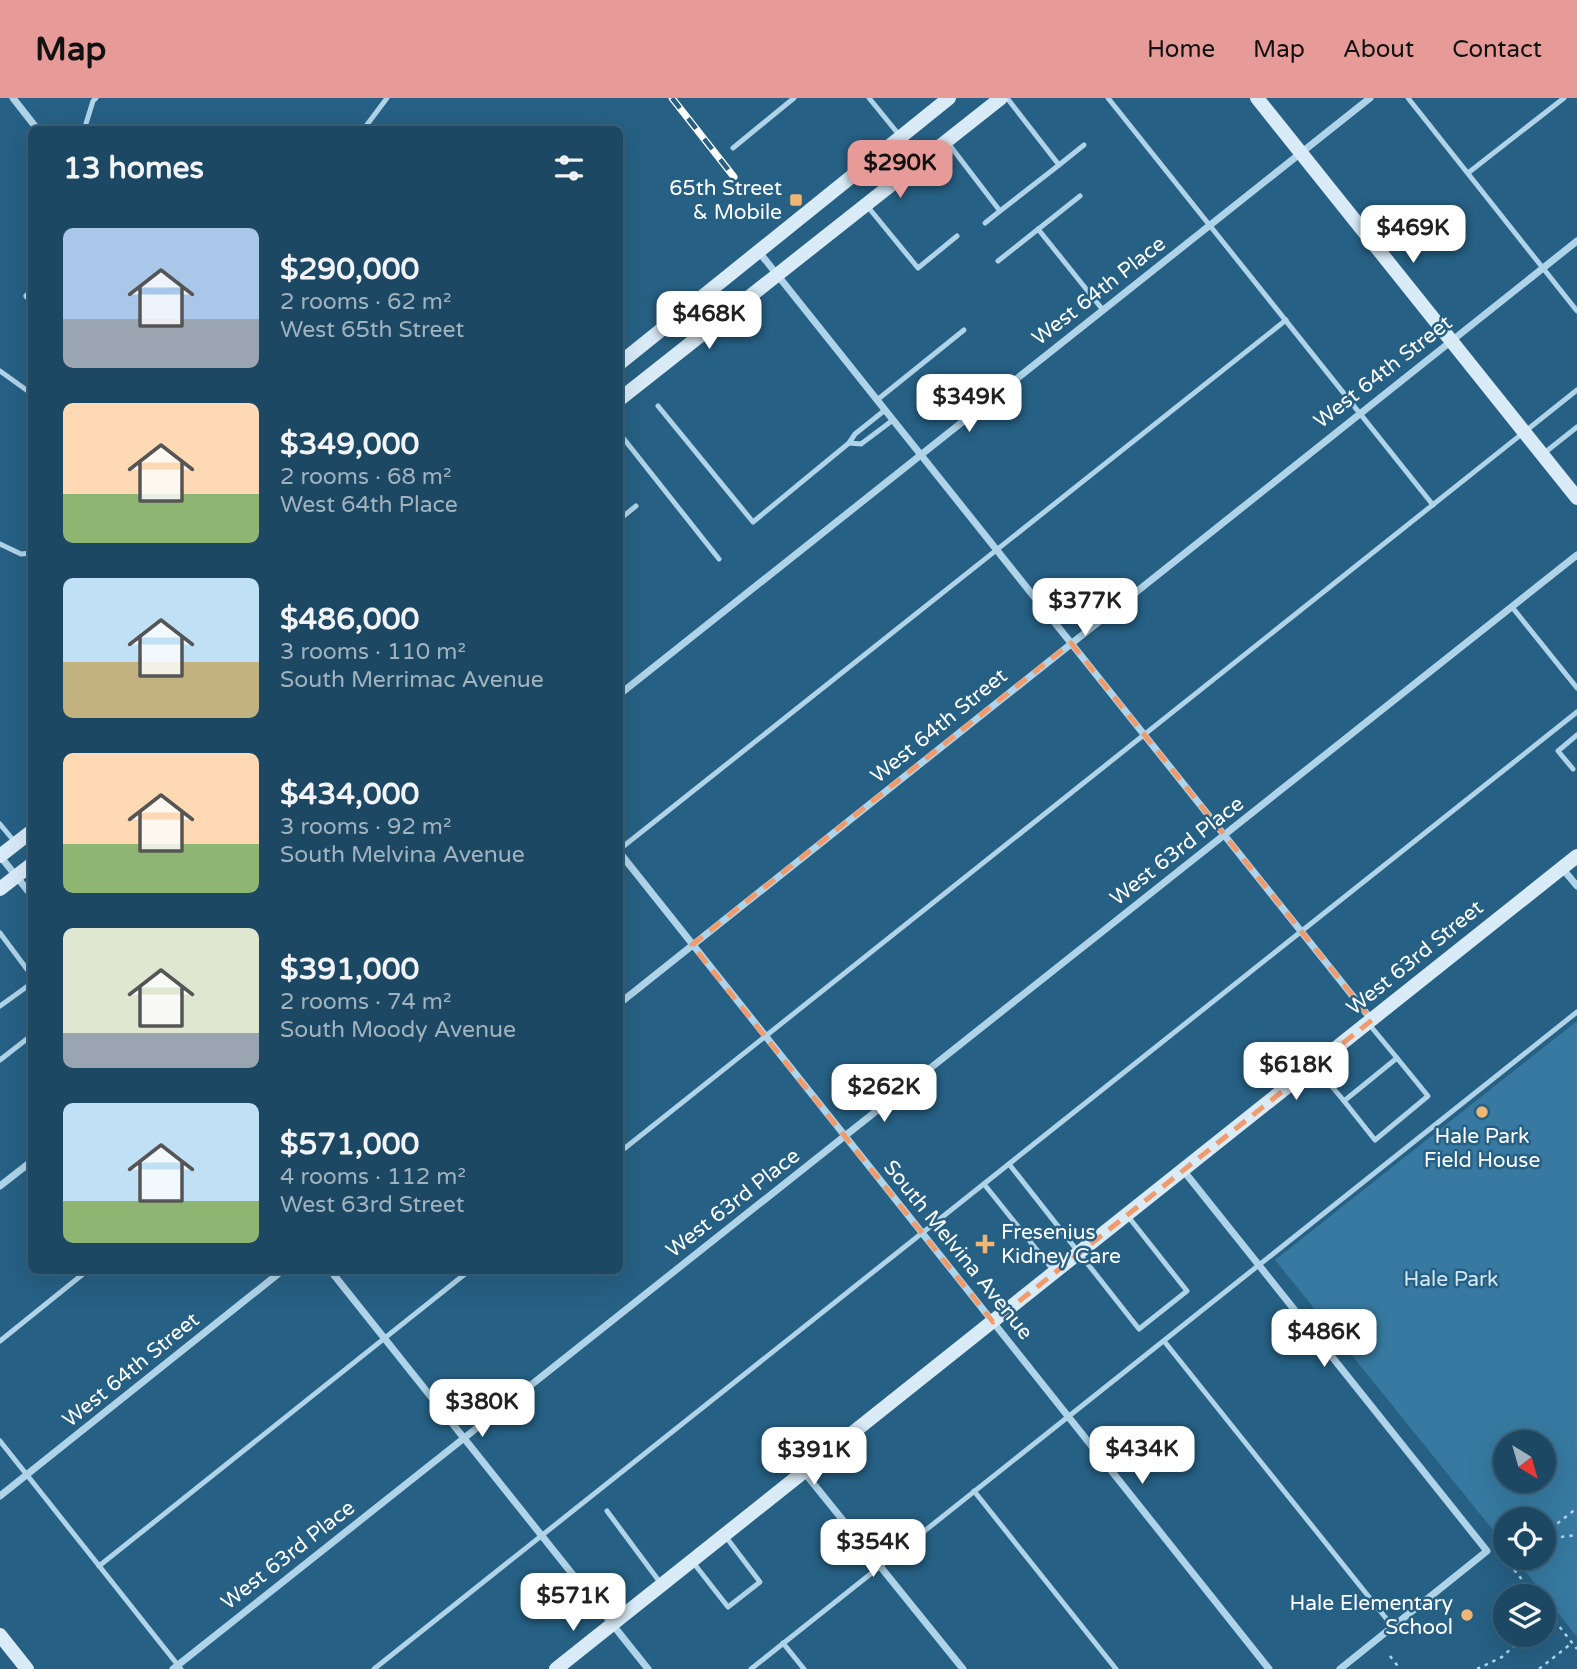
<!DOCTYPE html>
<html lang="en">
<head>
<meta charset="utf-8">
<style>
	body { margin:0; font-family:"Varela Round",sans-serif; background:#29526c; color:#f1f3f6; height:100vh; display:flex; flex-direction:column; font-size:26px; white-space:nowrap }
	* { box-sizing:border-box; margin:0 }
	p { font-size:23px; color:#a0b2be }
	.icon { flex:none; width:38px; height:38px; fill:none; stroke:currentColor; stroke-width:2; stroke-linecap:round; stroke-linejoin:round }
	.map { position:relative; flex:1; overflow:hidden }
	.side { position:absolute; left:28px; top:28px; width:595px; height:1148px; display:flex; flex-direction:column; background:#1c4863; border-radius:10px; box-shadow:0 7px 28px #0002,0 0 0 2px #3a6078 }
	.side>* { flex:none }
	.needle { width:46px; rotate:143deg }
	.fabs { position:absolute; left:1493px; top:1332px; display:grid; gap:14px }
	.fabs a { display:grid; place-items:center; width:63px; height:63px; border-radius:50%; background:#1c4863; box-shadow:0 7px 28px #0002,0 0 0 2px #3a6078; font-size:35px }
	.price { position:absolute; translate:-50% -60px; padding:0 16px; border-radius:14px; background:#fff; color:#222; font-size:23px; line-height:46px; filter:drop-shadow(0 2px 4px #0008) }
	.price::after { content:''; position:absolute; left:50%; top:42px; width:21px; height:16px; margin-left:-10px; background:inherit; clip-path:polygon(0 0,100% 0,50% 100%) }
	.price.on { background:#e69b98; color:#111 }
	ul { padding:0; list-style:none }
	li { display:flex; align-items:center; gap:21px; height:175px; padding:0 35px }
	li span { display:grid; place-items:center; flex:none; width:196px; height:140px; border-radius:10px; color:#555 }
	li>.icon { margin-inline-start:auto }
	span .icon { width:84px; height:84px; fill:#fffc; stroke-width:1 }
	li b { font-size:30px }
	h2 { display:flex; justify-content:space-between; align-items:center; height:84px; padding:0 35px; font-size:30px }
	header { display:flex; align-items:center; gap:42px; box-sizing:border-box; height:98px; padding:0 35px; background:#e69b98; color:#111 }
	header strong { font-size:33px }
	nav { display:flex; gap:38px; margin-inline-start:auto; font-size:24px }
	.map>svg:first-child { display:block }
	.green { fill:#3779a0; fill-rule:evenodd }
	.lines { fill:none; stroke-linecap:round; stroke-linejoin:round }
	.path { stroke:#afd3e8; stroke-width:2.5; stroke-dasharray:3.5 5; stroke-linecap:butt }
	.lane { stroke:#afd3e8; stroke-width:5 }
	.street { stroke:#afd3e8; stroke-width:7 }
	.secondary { stroke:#d9ebf7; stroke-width:14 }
	.rail-casing { stroke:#fff; stroke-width:7 }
	.rail { stroke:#266084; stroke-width:4.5; stroke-dasharray:13; stroke-linecap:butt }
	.marked { fill:none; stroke:#f19b6d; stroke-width:5; stroke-dasharray:14 9; stroke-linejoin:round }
	.poi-dot { fill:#f1b674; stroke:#266084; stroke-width:2.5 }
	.labels { text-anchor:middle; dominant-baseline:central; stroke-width:5; stroke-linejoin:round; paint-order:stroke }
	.poi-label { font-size:21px; fill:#fff; stroke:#266084; text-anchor:end }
	.street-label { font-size:21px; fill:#fff; stroke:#266084 }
	.park-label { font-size:21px; fill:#d3e9f6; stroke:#266084 }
</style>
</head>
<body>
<header>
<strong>Map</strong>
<nav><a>Home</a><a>Map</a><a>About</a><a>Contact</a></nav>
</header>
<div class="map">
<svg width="1577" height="1571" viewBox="0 0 1577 1571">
	<rect width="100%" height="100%" fill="#266084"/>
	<path class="green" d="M1577 923V1539L1515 1460H1544V1421H1505V1447L1275 1162ZM1505 1344H1544V1382H1505Z"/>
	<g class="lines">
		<g class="path">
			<polyline points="1544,1436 1577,1410"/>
			<polyline points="1544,1441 1577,1437"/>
			<polyline points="1514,1460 1508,1464 1535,1498"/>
			<polyline points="1544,1509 1577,1551"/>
			<polyline points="1390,1558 1400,1571"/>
			<polyline points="1477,1571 1502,1559 1527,1536"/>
			<polyline points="1539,1571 1572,1545"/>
		</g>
		<g class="lane">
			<polyline points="869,0 900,38"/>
			<polyline points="1108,0 1433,407"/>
			<polyline points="1408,0 1577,213"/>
			<polyline points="84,32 93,3 96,0"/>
			<polyline points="363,32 387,0"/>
			<polyline points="948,45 1000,113 1059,67 1007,0"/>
			<polyline points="733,50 794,0"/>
			<polyline points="1059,67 1084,47"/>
			<polyline points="1468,75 1564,0"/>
			<polyline points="32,83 32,84"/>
			<polyline points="868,109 918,170 957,138"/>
			<polyline points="985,125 1000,113"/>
			<polyline points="1038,131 1103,212"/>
			<polyline points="998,163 1080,98"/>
			<polyline points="0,273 32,296"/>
			<polyline points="877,302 964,232"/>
			<polyline points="658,308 753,424 849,345 855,336 885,312"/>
			<polyline points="620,336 719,461"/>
			<polyline points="849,345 861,346 893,322"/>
			<polyline points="1543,356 1577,329"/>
			<polyline points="620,421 636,408"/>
			<polyline points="0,446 21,456 32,455"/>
			<polyline points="1512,509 1577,590"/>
			<polyline points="1573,671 1558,653 1577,637"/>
			<polyline points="0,726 14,743"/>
			<polyline points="620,751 1286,222"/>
			<polyline points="0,835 32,878"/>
			<polyline points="0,908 32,885"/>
			<polyline points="0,962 32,937"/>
			<polyline points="1314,967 1344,1003 1397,960 1368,925"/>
			<polyline points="1344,1003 1375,1042 1428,998 1397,960"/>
			<polyline points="620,1054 1577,292"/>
			<polyline points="1009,1066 1139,1231 1187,1193 1127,1117"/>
			<polyline points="984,1086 1053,1172"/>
			<polyline points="0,1243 88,1172"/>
			<polyline points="1164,1243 1393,1529"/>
			<polyline points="0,1343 181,1571"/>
			<polyline points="974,1393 1116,1571"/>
			<polyline points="607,1413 662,1487"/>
			<polyline points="692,1463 728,1509 760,1484 726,1439"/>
			<polyline points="99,1468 470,1172"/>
			<polyline points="783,1545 804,1571"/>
			<polyline points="374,1571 1577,614"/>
			<polyline points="751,1571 1577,914"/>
		</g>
		<g class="street">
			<polyline points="13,0 38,32"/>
			<polyline points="759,154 1371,921"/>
			<polyline points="27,198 32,194"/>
			<polyline points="620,596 1370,0"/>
			<polyline points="620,755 1269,1571"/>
			<polyline points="0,758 32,798"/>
			<polyline points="1562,770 1577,788"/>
			<polyline points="620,905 1577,143"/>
			<polyline points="1183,1072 1487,1453 1340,1571"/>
			<polyline points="0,1088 32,1063"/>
			<polyline points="330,1172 648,1571"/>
			<polyline points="804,1374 963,1571"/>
			<polyline points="0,1398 283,1172"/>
			<polyline points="173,1571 1577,457"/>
		</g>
		<g class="secondary">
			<polyline points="1257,0 1577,400"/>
			<polyline points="620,265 949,0"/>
			<polyline points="620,301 1001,0"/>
			<polyline points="0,758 32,733"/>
			<polyline points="0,791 32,766"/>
			<polyline points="0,1537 27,1571"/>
			<polyline points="556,1571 1577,758"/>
		</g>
		<g class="rail-casing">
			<polyline id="rail" points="672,0 734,79"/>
		</g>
		<use href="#rail" class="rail"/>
	</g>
	<path class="marked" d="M1071 545 1372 922 993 1224 692 847Z"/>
	<g class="poi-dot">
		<rect x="789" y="95" width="14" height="14" rx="3.5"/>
		<circle cx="1482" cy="1014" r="7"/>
		<path d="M981.5 1135.5h7v7h7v7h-7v7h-7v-7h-7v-7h7z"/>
		<circle cx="1467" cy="1517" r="7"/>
	</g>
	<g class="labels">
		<g class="poi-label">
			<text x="782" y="90">65th Street<tspan x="782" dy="24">&amp; Mobile</tspan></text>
			<text x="1482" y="1038" text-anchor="middle">Hale Park<tspan x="1482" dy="24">Field House</tspan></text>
			<text x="1001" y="1134" text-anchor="start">Fresenius<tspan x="1001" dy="24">Kidney Care</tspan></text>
			<text x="1453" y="1505">Hale Elementary<tspan x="1453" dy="24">School</tspan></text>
		</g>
		<g class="street-label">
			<text transform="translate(1099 193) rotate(-38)">West 64th Place</text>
			<text transform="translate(1383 274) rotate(-38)">West 64th Street</text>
			<text transform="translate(939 628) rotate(-39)">West 64th Street</text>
			<text transform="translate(1177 753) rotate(-38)">West 63rd Place</text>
			<text transform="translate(1415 860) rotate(-39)">West 63rd Street</text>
			<text transform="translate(733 1105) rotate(-38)">West 63rd Place</text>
			<text transform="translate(958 1152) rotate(51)">South Melvina Avenue</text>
			<text transform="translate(131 1272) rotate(-39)">West 64th Street</text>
			<text transform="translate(288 1457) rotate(-38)">West 63rd Place</text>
		</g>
		<g class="park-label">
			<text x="1451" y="1181">Hale Park</text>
		</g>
	</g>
</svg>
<div class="fabs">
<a><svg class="needle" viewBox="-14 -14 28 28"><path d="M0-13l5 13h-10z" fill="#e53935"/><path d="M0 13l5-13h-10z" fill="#a0b2be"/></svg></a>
<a><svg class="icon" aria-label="locate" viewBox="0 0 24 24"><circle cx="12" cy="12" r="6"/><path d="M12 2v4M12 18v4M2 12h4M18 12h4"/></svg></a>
<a><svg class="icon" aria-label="layers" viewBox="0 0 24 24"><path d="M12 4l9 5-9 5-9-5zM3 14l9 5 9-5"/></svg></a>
</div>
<b class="price on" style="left:900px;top:102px">$290K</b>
<b class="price" style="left:1413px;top:167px">$469K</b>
<b class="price" style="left:709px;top:253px">$468K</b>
<b class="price" style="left:969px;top:336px">$349K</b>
<b class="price" style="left:1085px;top:540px">$377K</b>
<b class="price" style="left:1296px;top:1004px">$618K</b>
<b class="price" style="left:884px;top:1026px">$262K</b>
<b class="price" style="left:1324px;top:1271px">$486K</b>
<b class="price" style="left:482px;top:1341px">$380K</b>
<b class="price" style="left:1142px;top:1388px">$434K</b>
<b class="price" style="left:814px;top:1389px">$391K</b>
<b class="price" style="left:873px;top:1481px">$354K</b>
<b class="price" style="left:573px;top:1535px">$571K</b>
<section class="side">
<h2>13 homes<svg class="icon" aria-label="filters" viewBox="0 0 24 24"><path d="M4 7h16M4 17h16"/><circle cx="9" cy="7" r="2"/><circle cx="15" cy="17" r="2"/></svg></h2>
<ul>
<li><span style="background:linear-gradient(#a9c7e8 65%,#9aa5b1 0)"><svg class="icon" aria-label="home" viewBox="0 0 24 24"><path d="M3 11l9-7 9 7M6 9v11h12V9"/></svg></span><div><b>$290,000</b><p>2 rooms · 62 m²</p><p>West 65th Street</p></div></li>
<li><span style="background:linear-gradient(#ffd9b3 65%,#8fb573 0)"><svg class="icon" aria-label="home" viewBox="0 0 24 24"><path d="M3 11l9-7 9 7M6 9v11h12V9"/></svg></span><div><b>$349,000</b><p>2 rooms · 68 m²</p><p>West 64th Place</p></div></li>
<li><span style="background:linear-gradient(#bfe0f5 60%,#c2b280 0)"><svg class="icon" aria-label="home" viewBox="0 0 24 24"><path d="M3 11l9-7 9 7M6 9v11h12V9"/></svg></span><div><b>$486,000</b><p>3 rooms · 110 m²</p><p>South Merrimac Avenue</p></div></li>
<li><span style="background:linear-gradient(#ffd9b3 65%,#8fb573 0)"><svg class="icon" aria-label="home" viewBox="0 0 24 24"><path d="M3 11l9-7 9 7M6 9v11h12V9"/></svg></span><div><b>$434,000</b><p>3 rooms · 92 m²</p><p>South Melvina Avenue</p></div></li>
<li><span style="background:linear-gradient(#dfe7d0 75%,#9aa5b1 0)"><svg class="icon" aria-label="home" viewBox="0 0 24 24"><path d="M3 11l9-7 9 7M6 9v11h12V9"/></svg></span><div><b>$391,000</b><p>2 rooms · 74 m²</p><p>South Moody Avenue</p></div></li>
<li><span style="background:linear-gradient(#bfe0f5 70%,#8fb573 0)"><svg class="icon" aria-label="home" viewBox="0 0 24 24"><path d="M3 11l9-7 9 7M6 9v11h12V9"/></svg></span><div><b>$571,000</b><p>4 rooms · 112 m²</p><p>West 63rd Street</p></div></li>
</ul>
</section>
</div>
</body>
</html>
